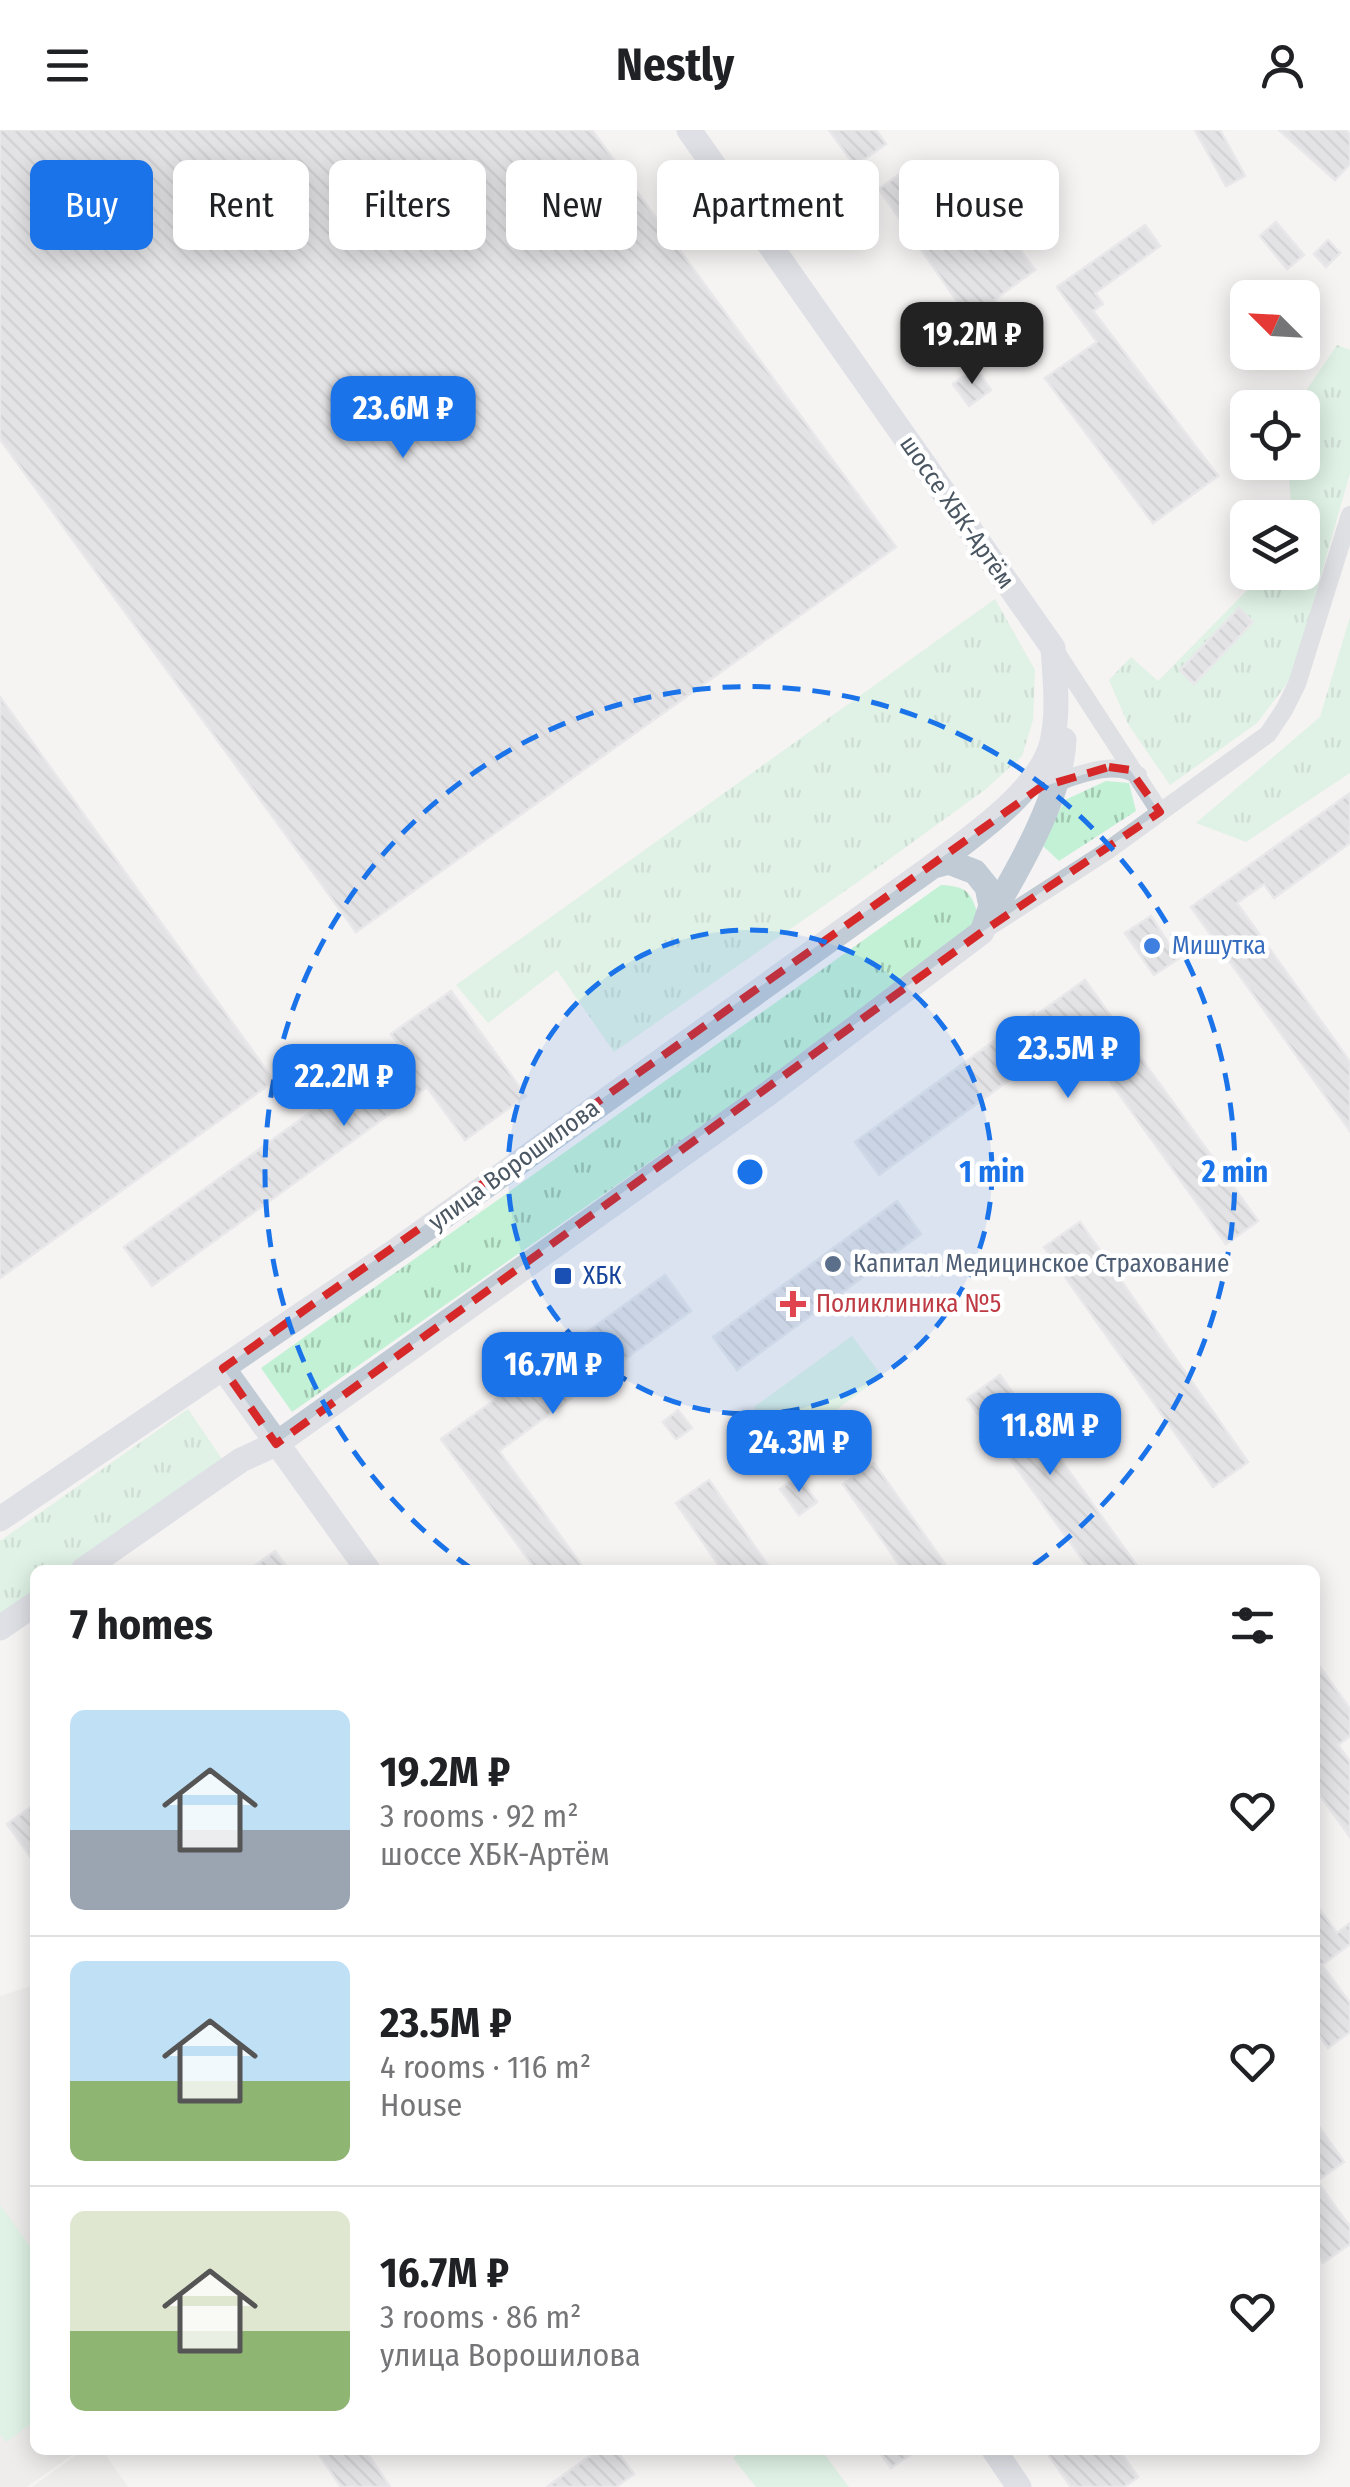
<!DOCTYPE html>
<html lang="en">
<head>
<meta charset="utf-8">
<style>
	body { margin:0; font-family:"Fira Sans Condensed",sans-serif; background:#f2f2f2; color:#202124; height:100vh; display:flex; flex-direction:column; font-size:38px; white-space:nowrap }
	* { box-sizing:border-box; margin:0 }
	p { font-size:32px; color:#757577 }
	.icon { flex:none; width:55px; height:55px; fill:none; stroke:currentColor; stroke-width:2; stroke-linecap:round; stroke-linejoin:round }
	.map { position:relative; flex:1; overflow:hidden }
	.drawer { position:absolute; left:30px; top:1435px; width:1290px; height:890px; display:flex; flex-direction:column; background:#fff; border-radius:15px; box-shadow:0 5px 25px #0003 }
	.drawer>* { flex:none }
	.banner { position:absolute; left:30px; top:30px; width:1290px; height:90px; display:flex; gap:20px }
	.needle { width:65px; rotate:294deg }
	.tools { position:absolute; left:1230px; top:150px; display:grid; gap:20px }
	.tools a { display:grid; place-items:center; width:90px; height:90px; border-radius:15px; background:#fff; box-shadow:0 5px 25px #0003; font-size:50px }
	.price { position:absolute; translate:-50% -85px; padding:0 22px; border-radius:20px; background:#1a73e8; color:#fff; font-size:32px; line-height:65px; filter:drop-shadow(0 2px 5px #0008) }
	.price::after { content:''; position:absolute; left:50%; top:60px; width:30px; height:22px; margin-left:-15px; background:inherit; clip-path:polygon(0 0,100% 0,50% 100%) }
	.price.active { background:#222; color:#fff }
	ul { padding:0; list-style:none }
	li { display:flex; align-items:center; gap:30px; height:250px; padding:0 40px }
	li+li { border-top:2px solid #e0e0e0 }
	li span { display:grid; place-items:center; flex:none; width:280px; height:200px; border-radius:15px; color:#555 }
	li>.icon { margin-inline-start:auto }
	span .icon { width:120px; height:120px; fill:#fffc; stroke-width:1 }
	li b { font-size:42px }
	h2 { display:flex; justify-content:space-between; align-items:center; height:120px; padding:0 40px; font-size:42px }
	.tag { padding:0 35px; border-radius:15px; background:#fff; box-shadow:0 5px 25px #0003; font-size:35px; line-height:90px }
	.tag.active { background:#1a73e8; color:#fff }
	header { display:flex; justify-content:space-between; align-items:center; height:130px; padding:0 40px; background:#fff; font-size:45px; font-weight:700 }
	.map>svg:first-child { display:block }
	.education { fill:#e6e4e5 }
	.grass { fill:url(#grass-tufts) }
	.garden { fill:#c3f1d5 }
	.building { fill:url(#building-back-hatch); stroke:#d7d9de; stroke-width:2.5 }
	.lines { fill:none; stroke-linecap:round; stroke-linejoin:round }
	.minor { stroke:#c1cad2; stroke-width:18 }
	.secondary { stroke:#c1cbd6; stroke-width:25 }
	.marked { fill:none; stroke:#d62828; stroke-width:8; stroke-dasharray:20 12; stroke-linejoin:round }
	.ring { fill:none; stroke:#1a73e8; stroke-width:5; stroke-dasharray:18 12 }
	.shop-dot { fill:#3f7fe0; stroke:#fff; stroke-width:4 }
	.service-dot { fill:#5c6f8a; stroke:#fff; stroke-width:4 }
	.transit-dot { fill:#1a4fb4; stroke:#fff; stroke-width:4 }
	.health-dot { fill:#e0444e; stroke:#fff; stroke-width:4 }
	.labels { text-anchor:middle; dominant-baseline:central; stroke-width:9; stroke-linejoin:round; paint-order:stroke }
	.street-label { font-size:25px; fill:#4a5661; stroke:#fff }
	.shop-label { font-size:25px; fill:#366cbe; stroke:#fff; text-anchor:start }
	.service-label { font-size:25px; fill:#4e5e75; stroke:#fff; text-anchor:start }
	.transit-label { font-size:25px; fill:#164399; stroke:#fff; text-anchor:start }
	.health-label { font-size:25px; fill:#be3a42; stroke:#fff; text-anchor:start }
	.centre { fill:#1a73e8; stroke:#fff; stroke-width:5 }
	.ring-label { font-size:30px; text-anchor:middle; font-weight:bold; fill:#1a73e8; stroke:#fff; stroke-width:9; stroke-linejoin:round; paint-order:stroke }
</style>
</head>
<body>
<header><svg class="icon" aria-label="menu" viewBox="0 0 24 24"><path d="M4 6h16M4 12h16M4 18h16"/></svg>Nestly<svg class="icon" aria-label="person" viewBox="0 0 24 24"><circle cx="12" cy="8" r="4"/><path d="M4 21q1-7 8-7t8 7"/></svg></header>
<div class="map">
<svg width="1350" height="2357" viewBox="0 0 1350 2357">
	<defs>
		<pattern id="grass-tufts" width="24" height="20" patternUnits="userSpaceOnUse" patternTransform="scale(2.5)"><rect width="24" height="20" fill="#c3f1d5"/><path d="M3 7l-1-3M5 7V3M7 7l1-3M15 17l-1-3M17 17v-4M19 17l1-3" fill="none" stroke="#a0c6b0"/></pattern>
		<pattern id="building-back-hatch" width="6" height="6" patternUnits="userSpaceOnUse" patternTransform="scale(2.5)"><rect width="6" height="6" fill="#cdcfd5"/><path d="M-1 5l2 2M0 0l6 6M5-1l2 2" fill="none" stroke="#a8abb0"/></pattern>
	</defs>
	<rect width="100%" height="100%" fill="#f5f3f3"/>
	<g class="education">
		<polygon points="35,1855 35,2320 79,2320 27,2357 0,2357 0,1866"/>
		<polygon points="83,2320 102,2320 128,2357 32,2357"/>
	</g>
	<g class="grass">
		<polygon points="1337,215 1350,220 1350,343 1292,547 1257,593 1170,655 1128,594 1109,550 1131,527 1158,551 1264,443 1302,442 1302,388 1292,387 1288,333 1302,332 1302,278 1292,277 1297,274"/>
		<polygon points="995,469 1035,540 1033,590 1022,626 986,659 855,754 614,922 557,840 488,893 456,855"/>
		<polygon points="1350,487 1350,643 1246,712 1196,693 1320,587"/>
		<polygon points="1106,651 1129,653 1136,681 1059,731 1042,715 1065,670"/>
		<path d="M941 755C966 756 972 762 978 787L959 816 292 1282 261 1238Z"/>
		<polygon points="188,1279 222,1329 64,1440 35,1440 35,1460 0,1485 0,1411"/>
	</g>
	<g class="garden">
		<polygon points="852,1206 882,1246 784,1318 754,1277"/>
		<polygon points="0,2075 35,2123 35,2291 6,2312 0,2304"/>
		<polygon points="743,2320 821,2320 849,2357 756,2357 733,2328"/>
	</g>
	<g class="building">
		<polygon points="0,0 592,0 896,417 356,802 0,309"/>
		<polygon points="829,0 876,0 886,14 855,36"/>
		<polygon points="1195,0 1220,0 1245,46 1226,56"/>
		<polygon points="1279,0 1345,0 1350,4 1350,34 1335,50"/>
		<polygon points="904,41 938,90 977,61 1035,140 994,170 1009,192 984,210 879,59"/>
		<polygon points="1276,92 1304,125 1287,139 1260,106"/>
		<polygon points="1145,95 1160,116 1095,163 1103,174 1093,181 1218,346 1153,393 1045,248 1097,212 1057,157"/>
		<polygon points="1328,110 1340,123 1326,137 1314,124"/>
		<polygon points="975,238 991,260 969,276 953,254"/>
		<polygon points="1239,478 1253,492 1194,554 1180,540"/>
		<polygon points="0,567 274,951 0,1148"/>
		<polygon points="1350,663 1350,713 1274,768 1264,754 1237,773 1350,932 1350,1001 1191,777"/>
		<polygon points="1151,786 1178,829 1154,845 1125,803"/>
		<polygon points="1085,850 1258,1091 1226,1114 1075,902 879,1045 855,1012 1034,882 1036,885"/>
		<polygon points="451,861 526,966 465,1010 427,957 152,1156 124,1117 401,917 391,904"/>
		<polygon points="897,1071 921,1104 737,1240 713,1207"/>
		<polygon points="1080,1092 1248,1332 1213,1357 1044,1117"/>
		<polygon points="665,1145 691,1181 499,1321 585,1440 536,1440 441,1309"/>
		<polygon points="1000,1245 1140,1440 1090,1440 967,1269"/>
		<polygon points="678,1280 692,1298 676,1309 663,1292"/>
		<polygon points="874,1333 949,1440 903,1440 843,1354"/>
		<polygon points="798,1346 817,1372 799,1385 780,1359"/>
		<polygon points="709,1350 771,1440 722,1440 676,1373"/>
		<polygon points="275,1421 289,1440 249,1440"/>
		<polygon points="1315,1530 1350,1579 1350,1606 1338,1615 1350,1632 1350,1707 1315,1658"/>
		<polygon points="35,1674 35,1733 7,1694"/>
		<polygon points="1315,1773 1337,1803 1350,1793 1350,1814 1322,1835 1350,1873 1350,1902 1328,1918 1315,1899"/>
		<polygon points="1315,1991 1344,2032 1317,2051 1350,2097 1350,2114 1323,2133 1315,2122"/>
		<polygon points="316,2320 365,2320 390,2357 341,2357"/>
		<polygon points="598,2320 616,2320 634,2344 616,2357 547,2357"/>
		<polygon points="878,2320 917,2320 891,2338"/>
		<polygon points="1045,2320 1119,2320 1138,2347 1124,2357 1071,2357"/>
	</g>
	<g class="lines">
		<g class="minor">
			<polyline points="1056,522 1160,682"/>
			<path d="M1048 655C1075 647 1111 629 1138 645"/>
			<polyline points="986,799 1107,721 1268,604 1284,580 1297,554 1350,385"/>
		</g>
		<g class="secondary">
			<path d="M689 0 1053 518C1055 549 1059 582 1052 612 1041 660 971 707 933 736"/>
			<path d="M989 789C1017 742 1062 665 1064 610"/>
			<polyline points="223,1238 368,1440"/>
			<polyline points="0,1389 401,1117 933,736 949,732 975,742 987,757 991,776 982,802 769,963 276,1314 241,1330 83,1440"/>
			<polyline points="0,1498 35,1474"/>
			<polyline points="994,2320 1019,2357"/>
		</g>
	</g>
	<path d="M0 0H1350V2357H0ZM1109 637 1130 640 1160 682 982 802 276 1314 223 1238 1041 657Z" fill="#f5f3f3" fill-opacity=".55" fill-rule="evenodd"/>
	<path class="marked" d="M1109 637 1130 640 1160 682 982 802 276 1314 223 1238 1041 657Z"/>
	<circle cx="750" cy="1042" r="242" fill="#1a73e8" fill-opacity=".12"/>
	<g class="ring">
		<circle cx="750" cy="1042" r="242"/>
		<path d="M472 1439A485 485 0 1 1 1028 1439"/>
	</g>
	<circle class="shop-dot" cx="1152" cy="816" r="10"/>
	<circle class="service-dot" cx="833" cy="1134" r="10"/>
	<rect class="transit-dot" x="553" y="1136" width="20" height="20" rx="5"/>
	<path class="health-dot" d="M788 1159h10v10h10v10h-10v10h-10v-10h-10v-10h10z"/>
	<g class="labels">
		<g class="street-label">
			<text transform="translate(957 382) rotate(55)">шоссе ХБК-Артём</text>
			<text transform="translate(514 1035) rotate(-36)">улица Ворошилова</text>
		</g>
		<g class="shop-label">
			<text x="1172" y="816">Мишутка</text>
		</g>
		<g class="service-label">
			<text x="853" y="1134">Капитал Медицинское Страхование</text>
		</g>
		<g class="transit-label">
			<text x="583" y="1146">ХБК</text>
		</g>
		<g class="health-label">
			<text x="816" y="1174">Поликлиника №5</text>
		</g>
	</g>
	<circle cx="750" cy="1042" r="15" class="centre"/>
	<g class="ring-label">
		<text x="992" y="1052">1 min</text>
		<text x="1235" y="1052">2 min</text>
	</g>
</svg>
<div class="tools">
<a><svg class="needle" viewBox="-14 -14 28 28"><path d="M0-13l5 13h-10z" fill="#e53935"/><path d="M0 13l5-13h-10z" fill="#757577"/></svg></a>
<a><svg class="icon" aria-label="locate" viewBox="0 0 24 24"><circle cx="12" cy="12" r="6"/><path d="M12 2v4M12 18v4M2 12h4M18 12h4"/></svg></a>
<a><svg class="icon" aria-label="layers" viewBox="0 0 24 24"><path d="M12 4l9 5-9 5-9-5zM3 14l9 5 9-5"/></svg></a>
</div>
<b class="price active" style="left:972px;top:257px">19.2M ₽</b>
<b class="price" style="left:403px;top:331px">23.6M ₽</b>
<b class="price" style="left:1068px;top:971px">23.5M ₽</b>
<b class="price" style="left:344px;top:999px">22.2M ₽</b>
<b class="price" style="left:553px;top:1287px">16.7M ₽</b>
<b class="price" style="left:1050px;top:1348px">11.8M ₽</b>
<b class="price" style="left:799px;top:1365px">24.3M ₽</b>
<div class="banner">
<a class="tag active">Buy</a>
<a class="tag">Rent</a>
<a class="tag">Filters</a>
<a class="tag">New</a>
<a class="tag">Apartment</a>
<a class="tag">House</a>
</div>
<section class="drawer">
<h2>7 homes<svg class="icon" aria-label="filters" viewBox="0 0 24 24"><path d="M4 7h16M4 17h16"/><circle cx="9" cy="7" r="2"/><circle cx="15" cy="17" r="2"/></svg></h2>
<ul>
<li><span style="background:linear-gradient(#bfe0f5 60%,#9aa5b1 0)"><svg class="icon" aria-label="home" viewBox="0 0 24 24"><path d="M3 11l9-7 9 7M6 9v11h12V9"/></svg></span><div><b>19.2M ₽</b><p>3 rooms · 92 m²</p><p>шоссе ХБК-Артём</p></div><svg class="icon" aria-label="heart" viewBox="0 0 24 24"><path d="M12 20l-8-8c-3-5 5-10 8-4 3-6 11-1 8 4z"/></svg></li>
<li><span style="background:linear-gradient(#bfe0f5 60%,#8fb573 0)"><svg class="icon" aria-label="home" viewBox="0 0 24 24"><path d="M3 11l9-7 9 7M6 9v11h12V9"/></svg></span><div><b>23.5M ₽</b><p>4 rooms · 116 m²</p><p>House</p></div><svg class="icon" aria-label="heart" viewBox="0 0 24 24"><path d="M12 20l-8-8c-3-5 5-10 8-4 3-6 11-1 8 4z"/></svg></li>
<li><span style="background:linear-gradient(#dfe7d0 60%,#8fb573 0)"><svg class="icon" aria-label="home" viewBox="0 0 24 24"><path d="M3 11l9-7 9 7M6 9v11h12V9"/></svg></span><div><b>16.7M ₽</b><p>3 rooms · 86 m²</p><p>улица Ворошилова</p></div><svg class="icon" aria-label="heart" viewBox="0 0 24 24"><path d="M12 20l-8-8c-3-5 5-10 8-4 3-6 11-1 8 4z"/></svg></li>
</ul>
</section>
</div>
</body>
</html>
